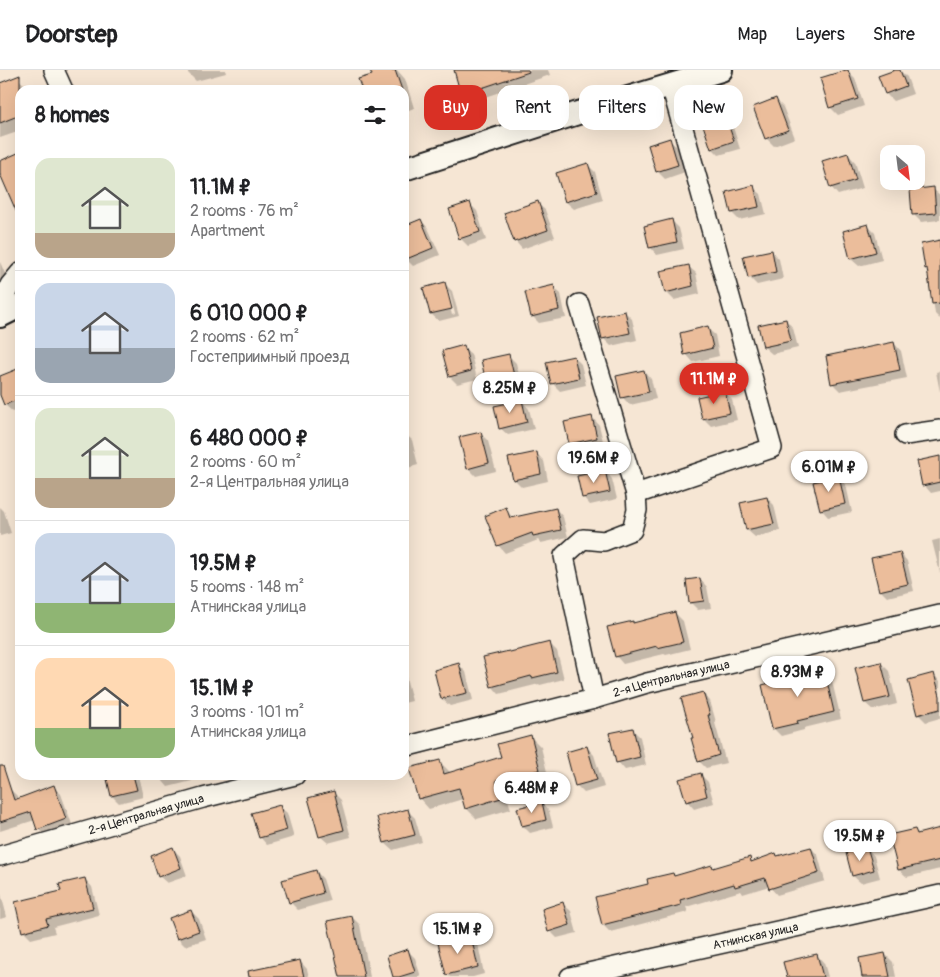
<!DOCTYPE html>
<html lang="en">
<head>
<meta charset="utf-8">
<style>
	body { margin:0; font-family:Pangolin,sans-serif; background:#f6f6f6; color:#202124; height:100vh; display:flex; flex-direction:column; font-size:19px; white-space:nowrap }
	* { box-sizing:border-box; margin:0 }
	p { font-size:16px; color:#757577 }
	.icon { flex:none; width:28px; height:28px; fill:none; stroke:currentColor; stroke-width:2; stroke-linecap:round; stroke-linejoin:round }
	.map { position:relative; flex:1; overflow:hidden }
	.panel { position:absolute; left:15px; top:15px; width:394px; height:695px; display:flex; flex-direction:column; background:#fff; border-radius:15px; box-shadow:0 5px 20px #0002 }
	.panel>* { flex:none }
	.hud { position:absolute; left:424px; top:15px; width:441px; height:45px; display:flex; gap:10px }
	.needle { width:32px; rotate:152deg }
	.fabs { position:absolute; left:880px; top:75px; display:grid; gap:10px }
	.fabs a { display:grid; place-items:center; width:45px; height:45px; border-radius:10px; background:#fff; box-shadow:0 5px 20px #0002; font-size:25px }
	.price { position:absolute; translate:-50% -42px; padding:0 11px; border-radius:18px; background:#fff; color:#222; font-size:16px; line-height:32px; filter:drop-shadow(0 1px 2px #0008) }
	.price::after { content:''; position:absolute; left:50%; top:30px; width:15px; height:11px; margin-left:-8px; background:inherit; clip-path:polygon(0 0,100% 0,50% 100%) }
	.price.active { background:#d93025; color:#fff }
	ul { padding:0; list-style:none }
	li { display:flex; align-items:center; gap:15px; height:125px; padding:0 20px }
	li+li { border-top:1px solid #e0e0e0 }
	li span { display:grid; place-items:center; flex:none; width:140px; height:100px; border-radius:15px; color:#555 }
	li>.icon { margin-inline-start:auto }
	span .icon { width:60px; height:60px; fill:#fffc; stroke-width:1 }
	li b { font-size:21px }
	h2 { display:flex; justify-content:space-between; align-items:center; height:60px; padding:0 20px; font-size:21px }
	.pill { padding:0 18px; border-radius:15px; background:#fff; box-shadow:0 5px 20px #0002; font-size:18px; line-height:45px }
	.pill.active { background:#d93025; color:#fff }
	header { display:flex; align-items:center; gap:30px; box-sizing:border-box; height:70px; padding:0 25px; background:#fff; border-bottom:1px solid #e0e0e0 }
	header strong { font-size:24px }
	nav { display:flex; gap:28px; margin-inline-start:auto; font-size:18px }
	.map>svg:first-child { display:block }
	.shadow { fill:#0003; fill-rule:evenodd }
	.building { fill:#ebbd9b; stroke:#1c1c1c }
	.lines { fill:none; stroke-linecap:round; stroke-linejoin:round }
	.minor-casing { stroke:#1c1c1c; stroke-width:22 }
	.tertiary-casing { stroke:#1c1c1c; stroke-width:26 }
	.minor { stroke:#fbf7ec; stroke-width:19 }
	.tertiary { stroke:#fbf7ec; stroke-width:22 }
	.labels { text-anchor:middle; dominant-baseline:central; stroke-width:4; stroke-linejoin:round; paint-order:stroke }
	.street-label { font-size:12px; fill:#1c1c1c; stroke:#fbf7ec }
</style>
</head>
<body>
<header>
<strong>Doorstep</strong>
<nav><a>Map</a><a>Layers</a><a>Share</a></nav>
</header>
<div class="map">
<svg width="940" height="907" viewBox="0 0 940 907">
	<rect width="100%" height="100%" fill="#f6e6d4"/>
	<filter id="ink" filterUnits="userSpaceOnUse"><feTurbulence type="fractalNoise" baseFrequency=".02" numOctaves="2"/><feDisplacementMap in="SourceGraphic" scale="10" xChannelSelector="R" yChannelSelector="G"/><feConvolveMatrix kernelMatrix="1 2 1 2 8 2 1 2 1" color-interpolation-filters="sRGB"/></filter>
	<g filter="url(#ink)">
		<g class="shadow">
			<polygon points="188,0 225,0 226,3 196,11 188,3"/>
			<polygon points="372,0 397,0 405,9 414,38 404,42 404,20 363,20 373,6"/>
			<polygon points="458,0 548,0 550,5 470,32 463,25 455,1"/>
			<polygon points="899,0 907,7 913,24 893,31 886,24"/>
			<polygon points="848,1 855,8 864,36 838,45 830,37"/>
			<polygon points="18,8 29,20 20,20 20,61 0,68 0,14"/>
			<polygon points="776,30 783,37 795,68 774,76 766,68"/>
			<polygon points="724,43 731,51 740,79 719,85 712,78"/>
			<polygon points="669,70 677,77 685,102 665,109 657,101"/>
			<polygon points="848,84 855,92 863,118 838,125 831,117"/>
			<polygon points="587,94 595,102 603,130 574,139 566,132"/>
			<polygon points="753,117 761,124 766,144 739,150 732,143"/>
			<polygon points="933,119 940,125 940,150 921,152 914,145"/>
			<polygon points="469,133 477,141 486,170 468,176 460,168"/>
			<polygon points="537,133 545,140 555,167 522,179 515,171"/>
			<polygon points="421,150 428,158 440,185 413,196 406,189 404,184 404,157"/>
			<polygon points="672,151 679,158 684,179 657,185 650,177"/>
			<polygon points="868,156 875,163 882,190 859,196 851,189"/>
			<polygon points="940,171 940,249 935,244 929,200 926,198"/>
			<polygon points="771,181 779,189 783,209 757,215 749,207"/>
			<polygon points="0,192 7,208 0,211"/>
			<polygon points="688,196 696,203 700,224 674,230 666,222"/>
			<path d="M445 214 452 221 459 246 439 251 431 244ZM446 221H449L455 244 452 245Z"/>
			<polygon points="553,217 561,224 566,248 539,253 532,246"/>
			<polygon points="625,242 632,249 637,270 611,276 603,268"/>
			<polygon points="786,250 793,258 798,278 772,284 764,277"/>
			<polygon points="707,258 715,265 719,286 693,292 686,284"/>
			<polygon points="894,273 901,281 907,308 840,321 833,314"/>
			<polygon points="463,277 471,284 477,309 457,314 450,307 443,282"/>
			<polygon points="508,285 516,293 521,313 494,319 487,312"/>
			<polygon points="574,287 581,294 586,315 560,321 552,313"/>
			<polygon points="20,299 20,339 13,342 5,335 0,321 0,307"/>
			<polygon points="644,301 651,309 656,329 630,335 622,327"/>
			<polygon points="940,301 940,322 936,302"/>
			<polygon points="725,322 732,330 737,350 711,356 703,348"/>
			<polygon points="522,331 529,339 534,359 508,365 500,358"/>
			<polygon points="592,347 599,355 604,375 577,381 570,374"/>
			<polygon points="404,363 412,370 418,395 404,399"/>
			<polygon points="480,363 488,371 496,401 476,406 469,399 460,368"/>
			<polygon points="536,383 544,391 548,411 522,417 515,410 510,389"/>
			<polygon points="940,387 940,421 931,423 924,415"/>
			<polygon points="605,401 612,409 617,429 590,435 583,427"/>
			<polygon points="838,408 846,415 852,442 828,447 821,439"/>
			<polygon points="767,428 774,435 780,461 755,467 747,460 741,434"/>
			<polygon points="0,437 4,441 11,463 0,466"/>
			<polygon points="505,439 514,449 556,439 563,447 568,467 541,473 538,470 505,483 498,475"/>
			<polygon points="940,469 940,503 932,471"/>
			<polygon points="900,483 907,491 914,521 887,527 880,520"/>
			<polygon points="700,509 707,517 711,538 698,540 691,533"/>
			<polygon points="675,543 683,551 690,579 666,585 664,584 623,594 616,586 632,552 634,554"/>
			<polygon points="549,573 557,581 564,609 540,615 539,614 499,624 492,616 510,583"/>
			<polygon points="881,593 889,601 897,634 873,640 865,633"/>
			<polygon points="459,595 466,602 473,630 450,636 442,629"/>
			<polygon points="823,599 831,607 841,649 804,658 804,660 781,666 773,658"/>
			<polygon points="404,602 405,603 412,631 404,633"/>
			<polygon points="934,605 940,611 940,648 926,652 918,644"/>
			<polygon points="703,623 710,631 716,652 715,653 726,693 706,698 699,691"/>
			<polygon points="632,659 640,667 646,695 625,700 618,692"/>
			<polygon points="531,667 541,677 549,710 505,721 511,739 477,749 466,738 463,729 429,739 419,728 440,692 451,703 502,688"/>
			<polygon points="587,677 594,685 604,717 584,723 576,715"/>
			<polygon points="700,704 708,712 714,733 694,739 687,731"/>
			<polygon points="107,705 138,705 143,727 119,733 112,726"/>
			<polygon points="160,705 191,705 192,711 168,717 161,709"/>
			<polygon points="54,717 61,724 73,757 46,766 38,759 35,750 0,761 0,721 9,718 17,726 18,730"/>
			<polygon points="333,722 341,730 351,767 328,773 320,766"/>
			<polygon points="542,733 549,741 553,757 530,763 523,756"/>
			<polygon points="279,736 287,743 294,767 267,775 260,767"/>
			<polygon points="408,741 415,748 422,772 393,780 385,773"/>
			<polygon points="915,760 919,764 940,760 940,799 907,807 899,800"/>
			<polygon points="811,778 818,785 825,811 777,825 769,816 743,824 741,821 686,837 688,842 610,862 603,855 650,815 673,804 676,807 712,797 714,799 750,789 753,792 776,785 778,787"/>
			<polygon points="867,778 874,786 880,808 861,813 853,806 847,784"/>
			<polygon points="173,779 180,786 187,806 167,813 159,806"/>
			<polygon points="316,801 323,809 330,831 298,840 290,832"/>
			<polygon points="85,809 92,817 99,845 53,857 55,863 31,869 23,861 62,822"/>
			<polygon points="0,820 7,847 0,849"/>
			<polygon points="563,834 571,841 577,863 557,868 550,861"/>
			<polygon points="191,841 199,849 206,869 185,876 178,869"/>
			<polygon points="352,847 360,855 370,907 339,907 338,899 339,899"/>
			<polygon points="470,867 478,874 484,904 473,907 450,907 447,904"/>
			<polygon points="408,881 415,888 421,907 394,907"/>
			<polygon points="885,884 893,892 896,907 864,907"/>
			<polygon points="817,885 824,893 828,907 788,907"/>
			<polygon points="300,891 307,899 309,907 274,907"/>
		</g>
		<g class="building">
			<polygon points="370,0 395,0 402,20 362,20 358,9 372,5"/>
			<polygon points="454,0 528,0 529,2 461,25"/>
			<polygon points="846,0 848,0 858,29 829,38 820,8"/>
			<polygon points="895,0 900,0 906,16 885,24 878,6"/>
			<polygon points="20,5 20,45 0,53 0,13"/>
			<polygon points="776,28 788,60 765,69 753,37"/>
			<polygon points="724,42 734,71 711,79 701,49"/>
			<polygon points="670,68 678,95 656,102 648,75"/>
			<polygon points="20,82 20,150 0,104 0,91"/>
			<polygon points="848,83 856,110 830,118 822,91"/>
			<polygon points="588,93 597,122 565,132 556,103"/>
			<polygon points="754,115 759,137 731,143 726,122"/>
			<polygon points="934,117 936,143 912,145 910,120"/>
			<polygon points="538,131 548,160 514,172 504,143"/>
			<polygon points="470,132 480,162 459,169 449,139"/>
			<polygon points="421,149 433,178 404,190 404,156"/>
			<polygon points="672,149 677,172 649,178 644,156"/>
			<polygon points="868,154 876,182 850,189 843,161"/>
			<polygon points="940,170 940,233 932,234 927,198 925,199 921,174"/>
			<polygon points="772,180 776,202 748,208 743,186"/>
			<polygon points="689,195 693,216 665,223 660,201"/>
			<polygon points="445,212 452,239 430,244 423,218"/>
			<polygon points="554,215 559,240 531,247 525,222"/>
			<polygon points="625,241 630,263 602,269 597,247"/>
			<polygon points="786,249 791,271 763,277 758,255"/>
			<polygon points="708,256 713,278 684,285 680,263"/>
			<polygon points="894,272 900,300 831,314 826,286"/>
			<polygon points="464,275 471,301 449,307 442,281"/>
			<polygon points="509,284 514,306 486,312 481,290"/>
			<polygon points="574,286 579,308 551,314 546,292"/>
			<polygon points="20,298 20,329 4,335 0,325 0,306"/>
			<polygon points="644,300 649,322 621,328 616,306"/>
			<polygon points="725,321 730,343 702,349 697,327"/>
			<polygon points="522,330 527,352 499,359 494,336"/>
			<polygon points="592,346 597,368 569,374 564,352"/>
			<polygon points="481,362 489,393 467,399 459,367"/>
			<polygon points="537,382 541,404 513,410 508,388"/>
			<polygon points="940,386 940,412 922,416 917,391"/>
			<polygon points="605,400 610,422 582,428 577,406"/>
			<polygon points="839,406 845,434 820,440 813,412"/>
			<polygon points="767,427 774,454 746,460 740,433"/>
			<polygon points="506,437 510,448 556,438 561,460 533,466 532,463 497,476 485,446"/>
			<polygon points="900,482 908,514 879,521 871,488"/>
			<polygon points="700,508 704,531 689,533 686,510"/>
			<polygon points="675,542 683,572 657,578 657,576 615,587 607,557 633,551 633,553"/>
			<polygon points="550,572 557,602 532,608 531,606 491,617 483,587 509,581 510,582"/>
			<polygon points="881,592 890,627 864,633 855,598"/>
			<polygon points="459,593 467,623 441,629 434,600"/>
			<polygon points="824,598 834,642 797,651 798,653 772,659 762,615 798,606 798,604"/>
			<polygon points="934,603 940,626 940,639 917,645 908,610"/>
			<polygon points="703,622 710,645 708,645 719,685 698,692 691,668 693,668 681,628"/>
			<polygon points="633,658 640,687 616,693 609,663"/>
			<polygon points="531,665 540,700 496,710 501,728 465,739 459,718 418,729 409,698 440,690 444,704 501,687 497,674"/>
			<polygon points="587,676 597,710 575,716 566,682"/>
			<polygon points="0,696 3,696 14,730 54,715 66,749 37,760 31,742 0,752"/>
			<polygon points="701,703 707,726 686,732 679,709"/>
			<polygon points="106,705 133,705 137,720 111,726"/>
			<polygon points="334,721 344,760 319,767 308,728"/>
			<polygon points="542,732 546,750 522,756 517,738"/>
			<polygon points="280,735 287,760 259,768 251,743"/>
			<polygon points="408,739 415,765 384,773 377,747"/>
			<polygon points="940,758 940,790 898,800 889,765 915,759 917,764"/>
			<polygon points="173,777 181,798 158,807 151,786"/>
			<polygon points="811,777 819,803 769,819 765,808 735,817 734,814 680,830 681,835 602,855 595,827 648,814 647,809 673,803 674,806 712,795 713,798 750,787 751,792 776,783 777,786"/>
			<polygon points="867,777 874,800 852,806 846,783"/>
			<polygon points="316,800 323,823 289,833 282,810"/>
			<polygon points="85,808 93,838 46,849 48,855 22,862 15,832 61,821 59,814"/>
			<polygon points="563,832 570,855 548,862 542,839"/>
			<polygon points="191,840 199,861 177,869 169,848"/>
			<polygon points="352,846 364,907 340,907 327,851"/>
			<polygon points="471,866 478,897 446,905 438,873"/>
			<polygon points="408,879 415,902 399,907 393,907 387,886"/>
			<polygon points="885,883 890,907 862,907 859,888"/>
			<polygon points="817,884 823,907 787,907 783,892"/>
			<polygon points="300,890 304,907 249,907 248,901"/>
		</g>
		<g class="lines">
			<g class="minor-casing">
				<g id="minor">
					<polyline points="54,0 63,20"/>
					<polyline points="579,234 636,424 772,378 671,15"/>
					<polyline points="0,236 10,215 20,203"/>
					<polyline points="905,365 940,360"/>
					<polyline points="594,629 564,486 583,469 604,471 632,460 637,440 636,424"/>
					<path id="s1" d="M404 677 594 629 647 613 940 545"/>
					<path id="s2" d="M0 786 203 728 295 705"/>
					<path id="s3" d="M570 907 940 825"/>
				</g>
			</g>
			<g class="tertiary-casing">
				<g id="tertiary">
					<polyline points="404,99 578,43 721,0"/>
					<polyline points="0,246 20,236"/>
				</g>
			</g>
			<use href="#minor" class="minor"/>
			<use href="#tertiary" class="tertiary"/>
		</g>
	</g>
	<g class="labels">
		<g class="street-label">
			<text stroke="none"><textPath href="#s1" startOffset="276">2-я Центральная улица</textPath></text>
			<text stroke="none"><textPath href="#s2" startOffset="152">2-я Центральная улица</textPath></text>
			<text stroke="none"><textPath href="#s3" startOffset="190">Атнинская улица</textPath></text>
		</g>
	</g>
</svg>
<div class="fabs">
<a><svg class="needle" viewBox="-14 -14 28 28"><path d="M0-13l5 13h-10z" fill="#e53935"/><path d="M0 13l5-13h-10z" fill="#757577"/></svg></a>
</div>
<b class="price active" style="left:714px;top:335px">11.1M ₽</b>
<b class="price" style="left:510px;top:344px">8.25M ₽</b>
<b class="price" style="left:594px;top:414px">19.6M ₽</b>
<b class="price" style="left:829px;top:423px">6.01M ₽</b>
<b class="price" style="left:798px;top:628px">8.93M ₽</b>
<b class="price" style="left:532px;top:744px">6.48M ₽</b>
<b class="price" style="left:860px;top:792px">19.5M ₽</b>
<b class="price" style="left:458px;top:885px">15.1M ₽</b>
<div class="hud">
<a class="pill active">Buy</a>
<a class="pill">Rent</a>
<a class="pill">Filters</a>
<a class="pill">New</a>
</div>
<section class="panel">
<h2>8 homes<svg class="icon" aria-label="filters" viewBox="0 0 24 24"><path d="M4 7h16M4 17h16"/><circle cx="9" cy="7" r="2"/><circle cx="15" cy="17" r="2"/></svg></h2>
<ul>
<li><span style="background:linear-gradient(#dfe7d0 75%,#b9a48a 0)"><svg class="icon" aria-label="home" viewBox="0 0 24 24"><path d="M3 11l9-7 9 7M6 9v11h12V9"/></svg></span><div><b>11.1M ₽</b><p>2 rooms · 76 m²</p><p>Apartment</p></div></li>
<li><span style="background:linear-gradient(#c9d6e8 65%,#9aa5b1 0)"><svg class="icon" aria-label="home" viewBox="0 0 24 24"><path d="M3 11l9-7 9 7M6 9v11h12V9"/></svg></span><div><b>6 010 000 ₽</b><p>2 rooms · 62 m²</p><p>Гостеприимный проезд</p></div></li>
<li><span style="background:linear-gradient(#dfe7d0 70%,#b9a48a 0)"><svg class="icon" aria-label="home" viewBox="0 0 24 24"><path d="M3 11l9-7 9 7M6 9v11h12V9"/></svg></span><div><b>6 480 000 ₽</b><p>2 rooms · 60 m²</p><p>2-я Центральная улица</p></div></li>
<li><span style="background:linear-gradient(#c9d6e8 70%,#8fb573 0)"><svg class="icon" aria-label="home" viewBox="0 0 24 24"><path d="M3 11l9-7 9 7M6 9v11h12V9"/></svg></span><div><b>19.5M ₽</b><p>5 rooms · 148 m²</p><p>Атнинская улица</p></div></li>
<li><span style="background:linear-gradient(#ffd9b3 70%,#8fb573 0)"><svg class="icon" aria-label="home" viewBox="0 0 24 24"><path d="M3 11l9-7 9 7M6 9v11h12V9"/></svg></span><div><b>15.1M ₽</b><p>3 rooms · 101 m²</p><p>Атнинская улица</p></div></li>
</ul>
</section>
</div>
</body>
</html>
